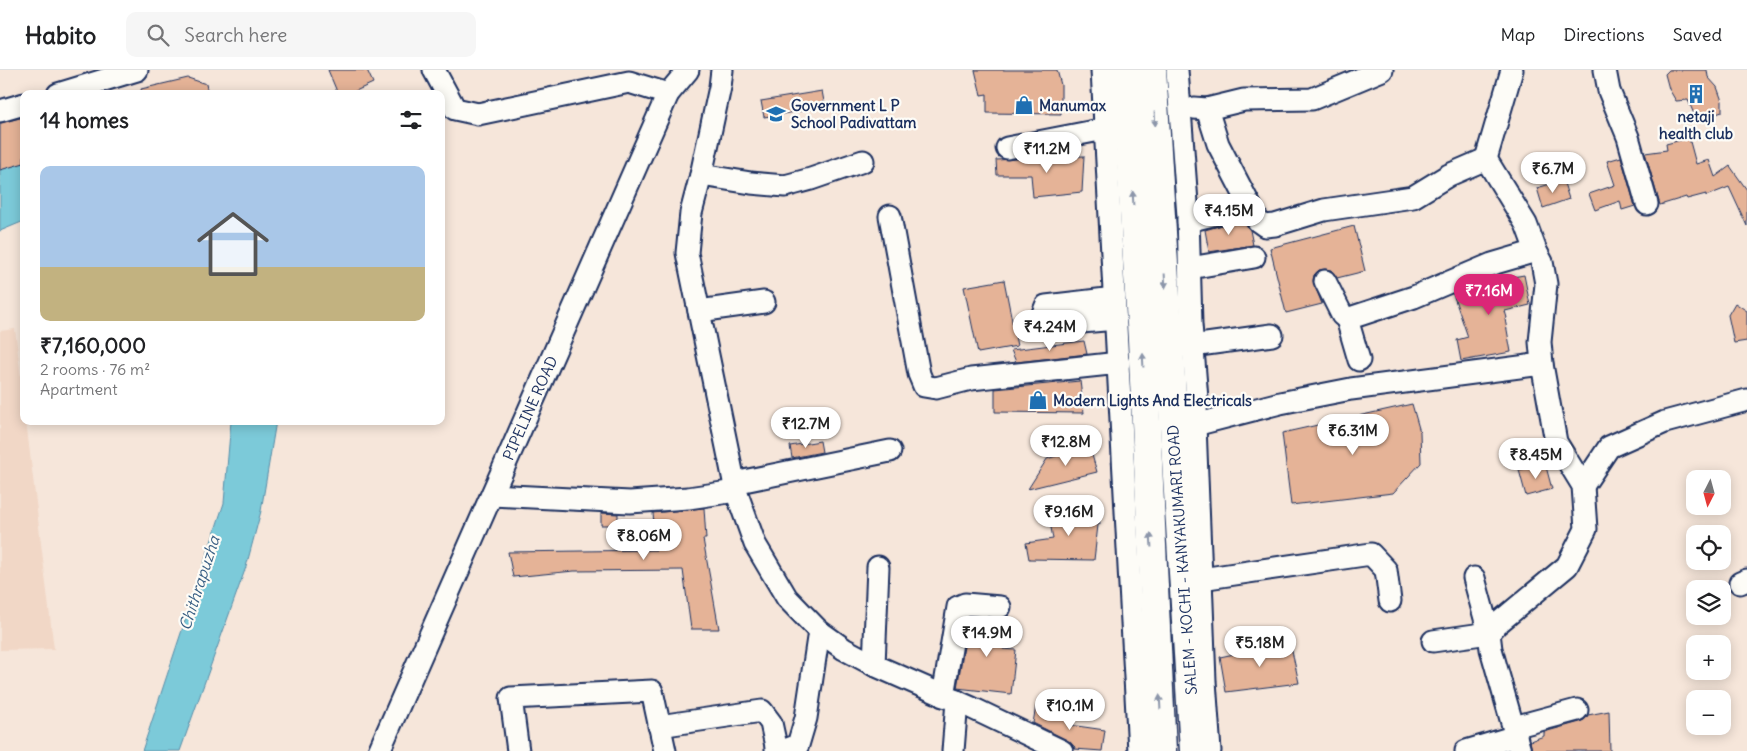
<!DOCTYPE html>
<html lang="en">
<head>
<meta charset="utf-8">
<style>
	body { margin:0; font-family:Delius,sans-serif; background:#f6f6f6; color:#202124; height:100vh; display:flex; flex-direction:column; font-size:19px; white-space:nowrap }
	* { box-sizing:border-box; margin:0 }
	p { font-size:16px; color:#757577 }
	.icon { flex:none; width:28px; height:28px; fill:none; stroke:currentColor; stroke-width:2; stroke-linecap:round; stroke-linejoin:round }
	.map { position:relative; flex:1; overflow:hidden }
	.sheet { position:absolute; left:20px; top:20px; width:425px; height:335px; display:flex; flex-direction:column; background:#fff; border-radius:10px; box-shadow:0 2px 12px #0003 }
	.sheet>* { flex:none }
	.needle { width:32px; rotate:186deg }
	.fabs { position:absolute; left:1686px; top:400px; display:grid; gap:10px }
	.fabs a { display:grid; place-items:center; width:45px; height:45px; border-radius:10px; background:#fff; box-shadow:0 2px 12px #0003; font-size:25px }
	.price { position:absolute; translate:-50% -42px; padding:0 11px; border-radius:18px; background:#fff; color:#222; font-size:16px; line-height:32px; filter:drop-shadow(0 1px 2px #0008) }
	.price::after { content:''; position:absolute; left:50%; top:30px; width:15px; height:11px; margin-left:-8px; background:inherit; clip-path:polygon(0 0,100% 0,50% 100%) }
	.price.selected { background:#db2777; color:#fff }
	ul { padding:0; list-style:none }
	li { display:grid; align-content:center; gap:10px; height:265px; padding:0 20px }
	li span { display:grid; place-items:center; height:155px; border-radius:10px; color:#555 }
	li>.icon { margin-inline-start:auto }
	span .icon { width:90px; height:90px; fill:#fffc; stroke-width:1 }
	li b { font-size:21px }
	h2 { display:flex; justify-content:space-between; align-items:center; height:60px; padding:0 20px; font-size:21px }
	header { display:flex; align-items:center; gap:30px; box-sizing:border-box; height:70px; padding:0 25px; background:#fff; border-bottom:1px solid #e0e0e0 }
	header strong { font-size:24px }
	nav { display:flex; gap:28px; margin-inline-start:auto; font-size:18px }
	.search { width:350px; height:45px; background:#f6f6f6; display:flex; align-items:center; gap:12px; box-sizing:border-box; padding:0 18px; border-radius:10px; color:#757577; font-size:19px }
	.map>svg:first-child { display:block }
	.built { fill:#f1d7c6 }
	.water { fill:#7ccad9; stroke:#558ca8 }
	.building { fill:#e5b397; stroke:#1b2f5e }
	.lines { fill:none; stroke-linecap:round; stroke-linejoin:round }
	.minor-casing { stroke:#1b2f5e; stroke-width:25 }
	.highway-casing { stroke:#1b2f5e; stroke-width:31 }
	.minor { stroke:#fdfcf7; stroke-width:21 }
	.highway { stroke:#fdfcf7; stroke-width:28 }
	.oneway { fill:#8c96aa }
	.labels { text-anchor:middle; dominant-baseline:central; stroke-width:4.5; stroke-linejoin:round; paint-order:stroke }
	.poi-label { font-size:15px; font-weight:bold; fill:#1b2f5e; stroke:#fdfcf7; text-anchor:start }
	.street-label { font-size:15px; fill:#1b2f5e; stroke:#fdfcf7 }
	.water-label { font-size:16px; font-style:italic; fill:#385e83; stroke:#fdfcf7 }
</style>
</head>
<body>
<header>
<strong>Habito</strong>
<div class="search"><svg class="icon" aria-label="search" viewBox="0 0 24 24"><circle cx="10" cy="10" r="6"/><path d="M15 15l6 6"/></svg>Search here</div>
<nav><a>Map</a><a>Directions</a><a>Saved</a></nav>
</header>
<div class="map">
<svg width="1747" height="681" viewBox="0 0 1747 681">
	<rect width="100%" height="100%" fill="#f6e6da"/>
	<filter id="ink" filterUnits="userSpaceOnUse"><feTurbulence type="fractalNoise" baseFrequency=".02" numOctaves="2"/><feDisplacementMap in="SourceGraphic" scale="10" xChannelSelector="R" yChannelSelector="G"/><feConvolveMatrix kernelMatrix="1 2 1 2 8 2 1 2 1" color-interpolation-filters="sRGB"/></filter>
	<g filter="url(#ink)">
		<polygon class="built" points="15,259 24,333 24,351 26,351 54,579 0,580 0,261"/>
		<g class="water">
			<polygon points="24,83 24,151 0,161 0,93"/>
			<polygon points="231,351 276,351 261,441 246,497 180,681 142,681 224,433"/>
		</g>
		<g class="building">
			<polygon points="328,0 367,0 373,13 349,24 338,24"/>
			<polygon points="975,0 1057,0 1061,15 1061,44 987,43 987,24 981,25"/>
			<polygon points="1669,0 1707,0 1708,7 1717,17 1722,31 1722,42 1702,49 1694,44 1688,30 1676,31 1669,19 1665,4"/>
			<polygon points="188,8 206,14 208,24 142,24 141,19"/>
			<polygon points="822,21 825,37 764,47 761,31"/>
			<polygon points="24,47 24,93 0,100 0,53"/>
			<polygon points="1689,68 1696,94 1709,90 1715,107 1730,96 1747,120 1747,156 1729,117 1706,126 1706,124 1687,129 1686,127 1660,135 1645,83 1667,80 1666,74"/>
			<polygon points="1084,86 1082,122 1033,127 1031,105 997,105 996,90"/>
			<polygon points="1621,87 1635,136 1622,140 1620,131 1595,140 1589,124 1615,115 1607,91"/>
			<polygon points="1563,110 1569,129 1543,138 1537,118"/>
			<polygon points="1243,149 1250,160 1253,175 1209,182 1205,160"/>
			<polygon points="1354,156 1365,201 1337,208 1331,200 1325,199 1319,200 1314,205 1313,211 1322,234 1286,243 1270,178"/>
			<polygon points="1524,205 1530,235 1505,241 1507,248 1505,249 1511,282 1461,291 1457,270 1468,267 1453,224 1496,210"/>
			<polygon points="1004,210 1017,276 978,283 964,217"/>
			<polygon points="1735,233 1747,241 1747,271 1734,273 1728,245"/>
			<polygon points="1084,271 1087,284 1016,292 1011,280"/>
			<polygon points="1080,311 1084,343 995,342 995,319"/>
			<polygon points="1412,334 1420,362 1421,393 1393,423 1291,435 1282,363"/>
			<polygon points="820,371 822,382 792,388 790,376"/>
			<polygon points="1089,375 1097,402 1028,419 1047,389"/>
			<polygon points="1545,393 1552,419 1526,426 1519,400"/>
			<polygon points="1096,435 1100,454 1098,455 1094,490 1029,489 1026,473 1053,469 1049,446"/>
			<polygon points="704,438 706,469 703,469 719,559 691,559 683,500 574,501 513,507 508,482 656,480 653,443"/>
			<polygon points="601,443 618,444 618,455 601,455"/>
			<polygon points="969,547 1006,551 1003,579 1016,580 1011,624 957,618"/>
			<polygon points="1290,572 1299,613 1226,622 1220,587"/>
			<polygon points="1036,636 1054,639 1052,647 1071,650 1070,655 1105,660 1102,681 1074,679 1075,677 1067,670 1033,653"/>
			<polygon points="1609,641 1610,681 1532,681 1530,671 1544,666 1544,662 1580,652 1585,649 1588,645"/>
		</g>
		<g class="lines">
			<g class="minor-casing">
				<g id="minor">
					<polyline points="434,0 455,39 478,44 629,12 668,24"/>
					<polyline points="722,0 720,17 701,105 691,143 687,183 736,421 755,474 787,528 819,561 844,579 874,595 972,638 1062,681"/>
					<polyline points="1102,0 1139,681"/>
					<polyline points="1177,0 1188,146 1191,254 1197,329 1195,355 1205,611 1210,681"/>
					<polyline points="1605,0 1609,21 1628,67 1647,134"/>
					<polyline points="58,24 137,0"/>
					<polyline points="1194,38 1207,39 1244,30 1312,29 1382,0"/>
					<polyline points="1207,39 1218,74 1258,151 1265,156 1275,155 1324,140 1413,127 1449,105 1486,89 1526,154 1536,181 1542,192 1546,214 1540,272 1542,294 1556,372 1583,416 1586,459 1567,496 1497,554 1489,563 1491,579 1520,681"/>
					<polyline points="0,41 24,34"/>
					<polyline points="1007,78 1105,59"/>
					<polyline points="1486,89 1512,0"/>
					<polyline points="701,105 751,113 785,116 811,109 863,91"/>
					<polyline points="890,146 919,304 924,316 936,318 971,309 1119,293"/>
					<polyline points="1188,151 1228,141"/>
					<polyline points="1190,198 1254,187"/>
					<polyline points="1325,211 1342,245 1347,249"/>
					<polyline points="1115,228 1046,236 1042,246 1048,255 1116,249"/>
					<polyline points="699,241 764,232"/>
					<polyline points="1192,276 1272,265"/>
					<polyline points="1359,290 1347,249 1414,227 1492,194 1536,181"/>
					<polyline points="1195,355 1280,333 1351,319 1542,294"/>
					<polyline points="734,413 890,381"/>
					<polyline points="1583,416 1609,377 1665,352 1747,330"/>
					<polyline points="492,425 630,432 688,428 736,421"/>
					<polyline points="1201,509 1371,484 1386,500 1390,531"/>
					<polyline points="1740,513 1747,510"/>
					<polyline points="1433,571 1489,563 1474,508"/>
					<polyline points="874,595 878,497"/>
					<polyline points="943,626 958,537 965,534 1000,537"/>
					<polyline points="659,656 762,641 771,653 776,676"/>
					<polyline points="1514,657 1577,640"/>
					<polyline points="379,681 668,24 688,0"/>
					<polyline points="518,681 511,628 652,621 665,681"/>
					<polyline points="776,681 776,676 785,680 798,675 806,648 819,561"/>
					<polyline points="953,681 957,631"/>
					<polyline points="1466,681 1516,666"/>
				</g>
			</g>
			<g class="highway-casing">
				<g id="highway">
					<polyline points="1125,0 1142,269 1162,681"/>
					<polyline points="1152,0 1194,681"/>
				</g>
			</g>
			<use href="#minor" class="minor"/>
			<use href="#highway" class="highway"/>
		</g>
		<defs><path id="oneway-solid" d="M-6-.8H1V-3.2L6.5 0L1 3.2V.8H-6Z" transform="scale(1.25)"/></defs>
		<g class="oneway">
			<use href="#oneway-solid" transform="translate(1155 49) rotate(87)"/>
			<use href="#oneway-solid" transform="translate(1133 128) rotate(-93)"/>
			<use href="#oneway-solid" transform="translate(1165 211) rotate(87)"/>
			<use href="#oneway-solid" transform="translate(1143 290) rotate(-93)"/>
			<use href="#oneway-solid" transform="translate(1151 470) rotate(-93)"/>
			<use href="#oneway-solid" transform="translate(1160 632) rotate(-93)"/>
		</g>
	</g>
	<defs>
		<g id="building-bare" transform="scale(1.5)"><path d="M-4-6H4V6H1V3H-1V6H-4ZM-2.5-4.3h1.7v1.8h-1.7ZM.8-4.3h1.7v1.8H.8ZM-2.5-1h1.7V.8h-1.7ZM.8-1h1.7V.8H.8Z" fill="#1f6fb2" stroke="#fdfcf7" stroke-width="2.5" paint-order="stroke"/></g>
		<g id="shop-bare" transform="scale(1.5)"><path d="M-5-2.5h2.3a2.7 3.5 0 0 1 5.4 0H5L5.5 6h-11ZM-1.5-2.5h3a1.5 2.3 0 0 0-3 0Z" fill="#1f6fb2" stroke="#fdfcf7" stroke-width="2.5" paint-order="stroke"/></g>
		<g id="school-bare" transform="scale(1.5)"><path d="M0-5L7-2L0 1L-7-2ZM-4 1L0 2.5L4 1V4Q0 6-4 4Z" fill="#1f6fb2" stroke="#fdfcf7" stroke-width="2.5" paint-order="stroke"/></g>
	</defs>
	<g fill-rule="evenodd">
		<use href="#building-bare" x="1696" y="24"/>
		<use href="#shop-bare" x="1024" y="35"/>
		<use href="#school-bare" x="776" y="44"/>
		<use href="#shop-bare" x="1038" y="330"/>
	</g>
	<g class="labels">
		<g class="poi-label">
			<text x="791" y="35">Government L P<tspan x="791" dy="17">School Padivattam</tspan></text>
			<text x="1039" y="35">Manumax</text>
			<text x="1696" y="46" text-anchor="middle">netaji<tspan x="1696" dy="17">health club</tspan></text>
			<text x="1053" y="330">Modern Lights And Electricals</text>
		</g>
		<g class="street-label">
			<text transform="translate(530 338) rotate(-66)">PIPELINE ROAD</text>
			<text transform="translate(1182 490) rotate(-94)">SALEM - KOCHI - KANYAKUMARI ROAD</text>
		</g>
		<g class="water-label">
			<text transform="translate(199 513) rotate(-72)">Chithrapuzha</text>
		</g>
	</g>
</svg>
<div class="fabs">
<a><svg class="needle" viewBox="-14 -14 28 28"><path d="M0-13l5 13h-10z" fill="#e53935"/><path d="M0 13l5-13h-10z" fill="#757577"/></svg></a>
<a><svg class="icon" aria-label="locate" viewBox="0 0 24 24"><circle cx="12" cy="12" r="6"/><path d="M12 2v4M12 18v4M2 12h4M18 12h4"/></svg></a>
<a><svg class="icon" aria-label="layers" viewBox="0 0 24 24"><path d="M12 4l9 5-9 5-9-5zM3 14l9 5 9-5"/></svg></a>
<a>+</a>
<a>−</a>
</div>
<b class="price" style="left:1047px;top:104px">₹11.2M</b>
<b class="price" style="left:1553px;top:124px">₹6.7M</b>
<b class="price" style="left:1229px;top:166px">₹4.15M</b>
<b class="price selected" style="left:1489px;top:246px">₹7.16M</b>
<b class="price" style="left:1050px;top:282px">₹4.24M</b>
<b class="price" style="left:806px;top:379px">₹12.7M</b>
<b class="price" style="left:1353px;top:386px">₹6.31M</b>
<b class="price" style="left:1066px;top:397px">₹12.8M</b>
<b class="price" style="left:1536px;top:410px">₹8.45M</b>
<b class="price" style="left:1069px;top:467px">₹9.16M</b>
<b class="price" style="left:644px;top:491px">₹8.06M</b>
<b class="price" style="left:987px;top:588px">₹14.9M</b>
<b class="price" style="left:1260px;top:598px">₹5.18M</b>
<b class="price" style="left:1070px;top:661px">₹10.1M</b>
<section class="sheet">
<h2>14 homes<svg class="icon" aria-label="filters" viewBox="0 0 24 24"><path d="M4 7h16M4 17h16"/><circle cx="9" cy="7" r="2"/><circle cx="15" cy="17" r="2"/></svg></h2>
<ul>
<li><span style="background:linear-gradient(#a9c7e8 65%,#c2b280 0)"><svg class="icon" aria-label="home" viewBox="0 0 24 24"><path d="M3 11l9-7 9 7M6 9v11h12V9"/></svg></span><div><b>₹7,160,000</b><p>2 rooms · 76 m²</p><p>Apartment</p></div></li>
</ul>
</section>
</div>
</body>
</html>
